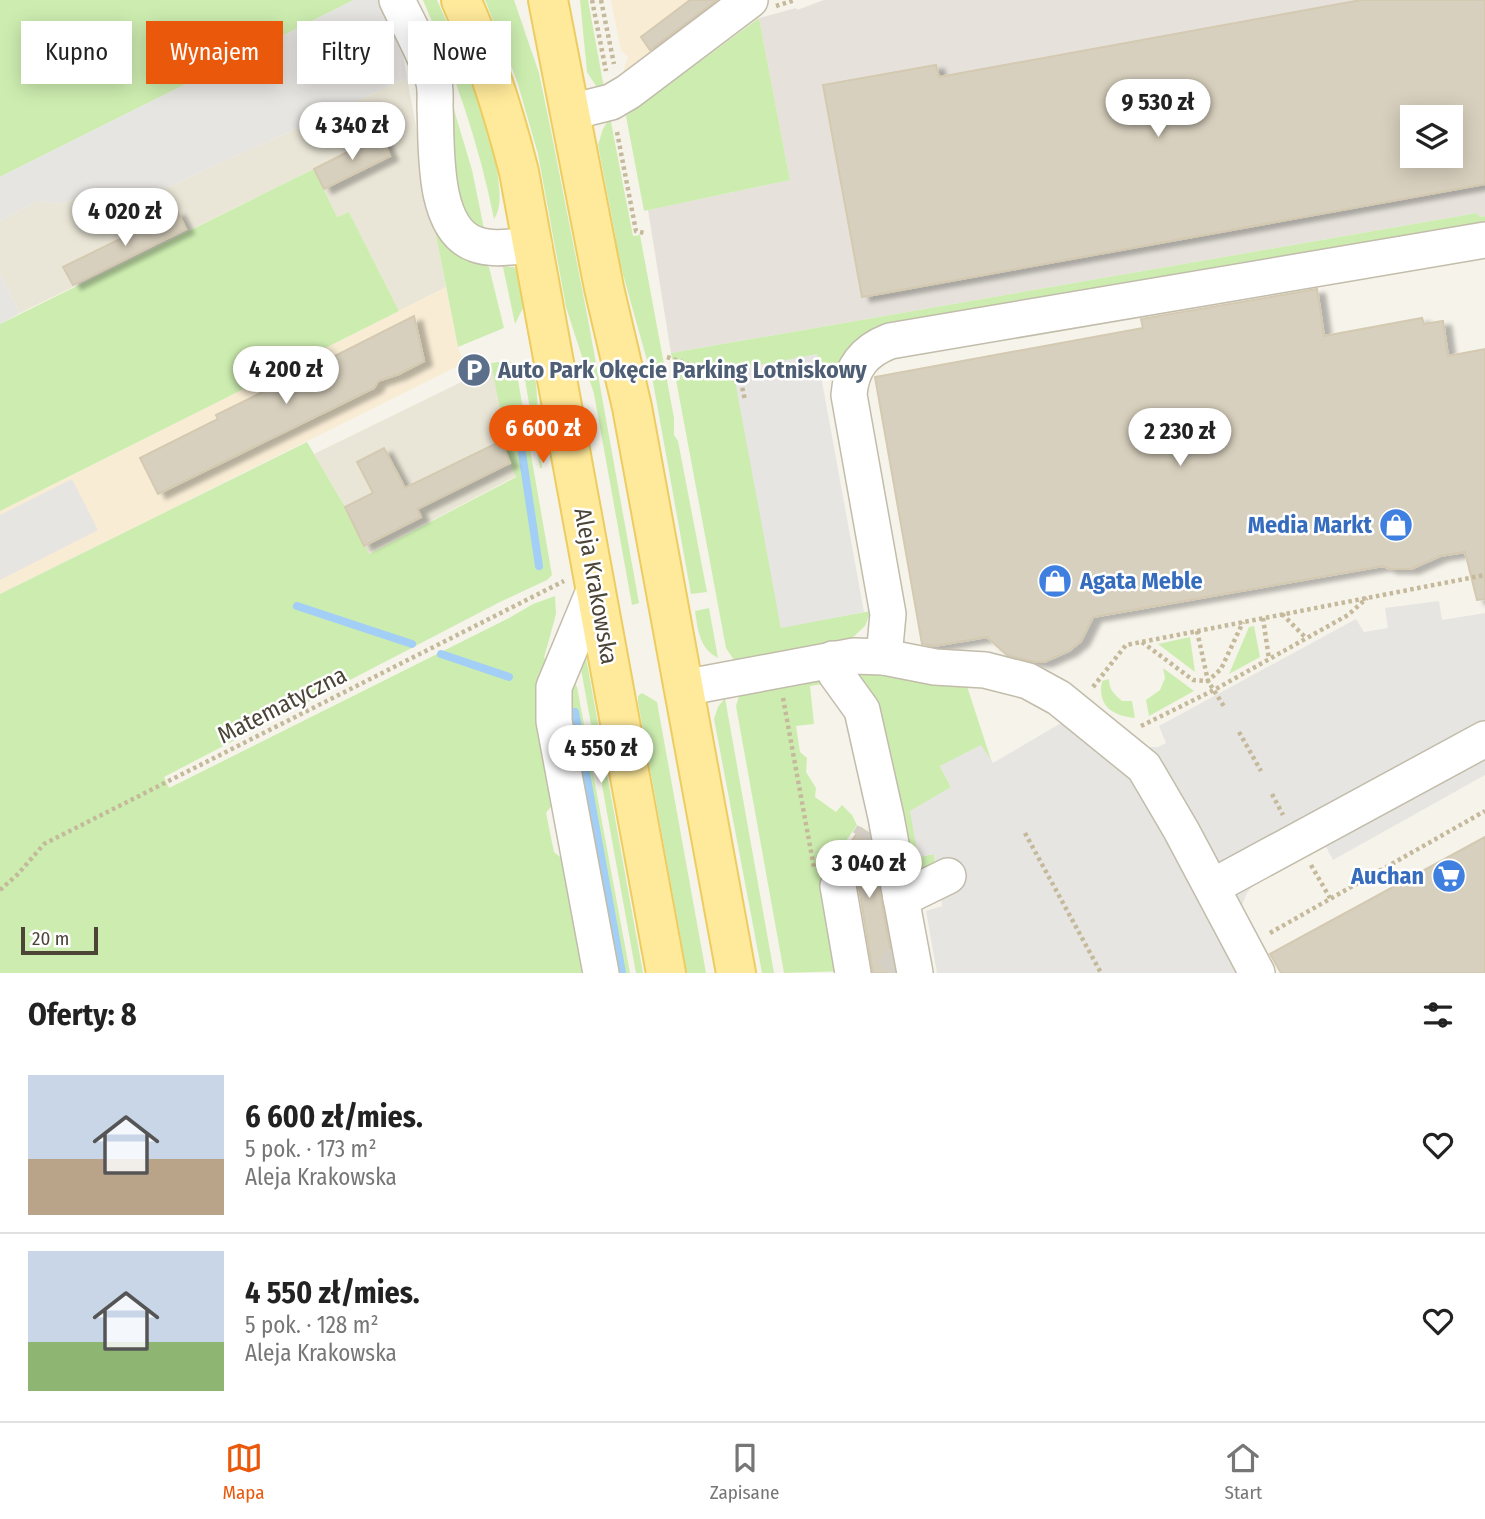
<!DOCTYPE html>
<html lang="pl">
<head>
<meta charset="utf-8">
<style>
	body { margin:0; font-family:"Fira Sans Condensed",sans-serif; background:#f6f6f6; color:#222; height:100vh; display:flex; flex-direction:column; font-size:26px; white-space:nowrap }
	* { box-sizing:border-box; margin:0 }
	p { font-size:23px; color:#767676 }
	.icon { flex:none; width:38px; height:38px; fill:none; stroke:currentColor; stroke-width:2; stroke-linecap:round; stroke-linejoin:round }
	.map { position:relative; height:973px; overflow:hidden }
	.sheet { display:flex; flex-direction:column; background:#fff; flex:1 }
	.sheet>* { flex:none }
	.top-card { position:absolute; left:21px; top:21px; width:700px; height:63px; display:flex; gap:14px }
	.fabs { position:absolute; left:1400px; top:105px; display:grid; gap:14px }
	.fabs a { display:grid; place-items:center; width:63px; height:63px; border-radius:0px; background:#fff; box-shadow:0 4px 18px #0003; font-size:35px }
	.scale { position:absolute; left:21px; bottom:18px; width:77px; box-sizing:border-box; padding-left:7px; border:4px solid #4b4437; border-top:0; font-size:19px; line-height:24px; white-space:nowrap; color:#4b4437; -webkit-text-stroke:5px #fff; paint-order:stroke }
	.price { position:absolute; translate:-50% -60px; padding:0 16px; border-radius:24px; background:#fff; color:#222; font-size:23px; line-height:46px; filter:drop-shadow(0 2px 4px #0008) }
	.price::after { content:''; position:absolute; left:50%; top:42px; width:21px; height:16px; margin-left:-10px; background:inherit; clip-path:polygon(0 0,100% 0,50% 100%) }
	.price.selected { background:#ea580c; color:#fff }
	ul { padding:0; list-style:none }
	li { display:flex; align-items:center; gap:21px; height:175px; padding:0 28px }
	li+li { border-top:2px solid #e0e0e0 }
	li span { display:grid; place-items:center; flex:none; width:196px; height:140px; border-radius:0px; color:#555 }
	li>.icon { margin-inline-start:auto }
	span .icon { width:84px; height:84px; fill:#fffc; stroke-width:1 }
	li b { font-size:30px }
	h2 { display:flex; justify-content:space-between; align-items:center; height:84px; padding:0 28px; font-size:30px }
	.pill { padding:0 24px; border-radius:0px; background:#fff; box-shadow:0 4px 18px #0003; font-size:24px; line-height:63px }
	.pill.selected { background:#ea580c; color:#fff }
	.menu { display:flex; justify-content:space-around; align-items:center; height:98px; border-top:2px solid #e0e0e0; background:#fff; font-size:19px; color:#767676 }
	.menu a { display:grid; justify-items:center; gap:4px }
	.menu .selected { color:#ea580c }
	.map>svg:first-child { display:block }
	.residential { fill:#eae6d7 }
	.commercial { fill:#f8ecd4 }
	.industrial { fill:#e6e2db; fill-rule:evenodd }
	.green { fill:#cdedb0 }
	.parking { fill:#e7e5e1 }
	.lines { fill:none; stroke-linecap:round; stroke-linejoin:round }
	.stream { stroke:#a3cef6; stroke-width:8 }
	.building { fill:#d8d0be; stroke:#d4c9b1; stroke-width:2; fill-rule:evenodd; filter:url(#shadow) }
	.minor-tunnel { stroke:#d4d0c6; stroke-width:35; stroke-dasharray:35 18; stroke-linecap:butt }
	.minor-casing { stroke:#c2bcab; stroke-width:38 }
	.major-casing { stroke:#edcc61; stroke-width:42 }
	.path { stroke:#c5b99b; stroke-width:4.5; stroke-dasharray:3.5 3.5; stroke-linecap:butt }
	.minor { stroke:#fff; stroke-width:35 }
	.major { stroke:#ffe99a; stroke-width:38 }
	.labels { text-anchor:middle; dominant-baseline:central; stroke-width:5; stroke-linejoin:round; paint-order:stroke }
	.service-label { font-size:24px; font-weight:bold; fill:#4e5e75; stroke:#fff; text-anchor:start }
	.shop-label { font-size:24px; font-weight:bold; fill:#366cbe; stroke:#fff; text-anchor:end }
	.street-label { font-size:24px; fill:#4b4437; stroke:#fff }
</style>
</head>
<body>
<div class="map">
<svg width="1485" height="973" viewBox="0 0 1485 973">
	<defs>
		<filter id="shadow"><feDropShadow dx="8" dy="4.5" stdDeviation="2" flood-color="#0004"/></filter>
	</defs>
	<rect width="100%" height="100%" fill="#f6f3ea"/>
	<g class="residential">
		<polygon points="407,78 446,287 399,311 349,212 337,217 314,169 20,313 0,274 0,221 38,201 62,204 87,194 98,219"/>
		<polygon points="492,367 516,476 368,554 345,507 314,454"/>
	</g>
	<g class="commercial">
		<polygon points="611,0 732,0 625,78 624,69 628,57 621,50"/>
		<polygon points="446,287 458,347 464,363 0,594 0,511"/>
	</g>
	<path class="industrial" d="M824 0H1485V216L1479 217 1477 213 671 353 648 210 790 180 759 18 796 8 797 10ZM1412 117H1451V156H1412Z"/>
	<g class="green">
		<polygon points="0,0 354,0 0,177"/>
		<path d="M423 0H437C454 38 519 185 494 219 479 143 454 72 423 0Z"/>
		<polygon points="485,0 514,0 539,73 549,121 588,319 639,603 632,605 594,394 566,307 538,154 517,81"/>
		<polygon points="580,0 588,0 604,88 596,86 587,72"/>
		<polygon points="759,18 790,180 644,211 626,116"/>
		<polygon points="449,93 472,170 484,229 477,229 455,197"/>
		<polygon points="610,117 633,236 640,235 674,418 674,435 678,441 707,592 691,594 653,382 614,242 616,239 598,145 603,129"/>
		<polygon points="314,169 337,217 349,212 399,311 0,511 0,324"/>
		<polygon points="1477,213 1480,217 1485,216 1485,227 1420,233 887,328 839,369 820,374 817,355 734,370 781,627 871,611 865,626 850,640 736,663 726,648 671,353"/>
		<polygon points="434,225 467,256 489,267 504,328 458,347"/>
		<polygon points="503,267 514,267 517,272 523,308 515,324"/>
		<polygon points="507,361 515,363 552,575 547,580 498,603 164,777 169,788 509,618 533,604 555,596 556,614 544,658 550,660 554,803 546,813 554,852 565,861 585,973 0,973 0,594 307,442 345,507 369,554 516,477 502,443 506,440 491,363"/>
		<polygon points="523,368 534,376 536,383 542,468 540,468"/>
		<path d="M709 608 718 658C699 648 698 630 695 611Z"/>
		<polygon points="1254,626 1260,657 1229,674 1249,627"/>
		<polygon points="1190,637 1195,672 1158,644"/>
		<polygon points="585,652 643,973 636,973 579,658"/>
		<polygon points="1163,668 1194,691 1149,716 1146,700 1160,690 1165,678"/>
		<polygon points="856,670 965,680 992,763 940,766 951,787 919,857 934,854 936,868 910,878 855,677"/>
		<polygon points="802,675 819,680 823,684 810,686 814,724 796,726 800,752 807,758 806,772 816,788 815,797 836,812 842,805 852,815 857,825 821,877 845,971 784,973 736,706 741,690"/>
		<polygon points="572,678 577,687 630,973 614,973 567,709"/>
		<path d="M1109 679C1109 690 1114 694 1122 701H1132L1135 718C1113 716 1097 706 1102 681Z"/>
		<polygon points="642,693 657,702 706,973 687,973 638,702 638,696"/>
		<polygon points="725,698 774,973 762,973 714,719 718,707"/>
	</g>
	<g class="parking">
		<polygon points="354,0 384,0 398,28 407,78 98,219 86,194 62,204 38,201 0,221 0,177"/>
		<polygon points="0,274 20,313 0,324"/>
		<polygon points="817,354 864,612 781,628 733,370"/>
		<polygon points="72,479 98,530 0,580 0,515"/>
		<polygon points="1439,601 1442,620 1485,613 1485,775 1333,860 1324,843 1260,878 1247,893 1240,910 1274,973 937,973 926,911 942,906 938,873 934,854 918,857 910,811 951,787 940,766 981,745 993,763 1090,706 1144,747 1158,747 1166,743 1159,726 1356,619 1364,632 1388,628 1385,608"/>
	</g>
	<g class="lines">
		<g class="stream">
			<polyline points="521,446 539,566"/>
			<polyline points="297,606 412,644"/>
			<polyline points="441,654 509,677"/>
			<polyline points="575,712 622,973"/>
		</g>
	</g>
	<g class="building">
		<polygon points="690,0 717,0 650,50 641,37"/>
		<path d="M1361 0H1485V184L862 297 823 85 936 65 939 77ZM1412 117H1451V156H1412Z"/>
		<polygon points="381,135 390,156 324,189 314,169"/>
		<polygon points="177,211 186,229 73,285 63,267"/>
		<polygon points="1317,289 1324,336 1422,318 1424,324 1443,321 1448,356 1485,349 1485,599 1477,600 1465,552 1440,556 1411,569 1390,569 1383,566 1093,617 1081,641 1069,651 1044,662 1035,662 1007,655 987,637 934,646 922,644 875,377 1143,328 1141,319"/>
		<polygon points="414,316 424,361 399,374 378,381 374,388 158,494 140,458 218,419 216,415 283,382 285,385 333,361 331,358"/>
		<polygon points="501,441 510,463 417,509 421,517 364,546 345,507 373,493 357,462 384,448 405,488"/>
		<polygon points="861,828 868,833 895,973 873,973 858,882 853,873 846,867 833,867"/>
		<polygon points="1485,837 1485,973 1281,973 1270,954"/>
	</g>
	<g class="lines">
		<g class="minor-tunnel">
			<polyline points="838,886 872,835"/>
			<polyline points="888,973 903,961"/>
		</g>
		<g class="minor-casing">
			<g id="minor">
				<path d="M397 0C408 24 426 54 433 79 436 87 435 97 435 106 437 144 431 228 475 244 493 251 515 246 534 245"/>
				<polyline points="571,112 611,102 628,92 750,0"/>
				<polyline points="596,586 554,687 554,721 601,973"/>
				<path d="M884 657 888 614 849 395C851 367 864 351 890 341L1485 240"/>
				<polyline points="833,659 836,674 862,710 886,817 915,973"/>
				<polyline points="683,688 854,656 884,657 935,667 985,670 1028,681 1059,698 1144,767 1181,830 1257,973"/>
				<polyline points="838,886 853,973"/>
				<polyline points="1212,887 1485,739"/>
				<polyline points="901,899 948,876"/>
			</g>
		</g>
		<g class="major-casing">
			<g id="major">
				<path d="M461 0C486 56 504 113 519 172L666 973"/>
				<polyline points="548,0 604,288 632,407 736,973"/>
			</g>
		</g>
		<g class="path">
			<polyline points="592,0 606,71"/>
			<polyline points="601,0 614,64"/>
			<polyline points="776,6 795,0"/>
			<polyline points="617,132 636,231 644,233"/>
			<polyline points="667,357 741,382 745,400"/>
			<polyline points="1282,614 1306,638"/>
			<polyline points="1263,618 1269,659"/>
			<polyline points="1197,631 1208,681 1225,708"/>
			<polyline points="1142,642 1193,680 1208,681 1221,669 1243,622"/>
			<polyline points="1093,687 1126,645 1485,575"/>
			<polyline points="783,698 814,868"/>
			<polyline points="1141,726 1214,690 1348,615 1367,598"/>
			<polyline points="1239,732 1261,771"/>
			<polyline points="1272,794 1283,815"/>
			<polyline points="1025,833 1101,973"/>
			<polyline points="1311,865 1330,898"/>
			<polyline points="0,890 18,874 44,844 564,581"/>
			<polyline points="1270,933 1485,811"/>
		</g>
		<use href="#minor" class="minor"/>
		<use href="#major" class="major"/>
	</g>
	<defs>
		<g id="parking-disc" transform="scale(1.75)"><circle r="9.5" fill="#5c6f8a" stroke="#fff"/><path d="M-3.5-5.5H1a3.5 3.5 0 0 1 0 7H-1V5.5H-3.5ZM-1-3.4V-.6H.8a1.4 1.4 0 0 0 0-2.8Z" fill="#fff"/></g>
		<g id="shop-disc" transform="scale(1.75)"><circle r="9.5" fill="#3f7fe0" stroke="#fff"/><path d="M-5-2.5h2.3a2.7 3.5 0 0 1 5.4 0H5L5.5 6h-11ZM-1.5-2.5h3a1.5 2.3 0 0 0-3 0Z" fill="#fff"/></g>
		<g id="supermarket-disc" transform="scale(1.75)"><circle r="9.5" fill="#3f7fe0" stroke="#fff"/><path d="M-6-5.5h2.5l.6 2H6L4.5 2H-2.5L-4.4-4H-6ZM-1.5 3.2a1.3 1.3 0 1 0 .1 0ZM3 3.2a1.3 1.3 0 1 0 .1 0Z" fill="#fff"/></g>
	</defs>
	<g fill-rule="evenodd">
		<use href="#parking-disc" x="474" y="370"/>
		<use href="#shop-disc" x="1396" y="525"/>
		<use href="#shop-disc" x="1055" y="581"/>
		<use href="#supermarket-disc" x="1449" y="876"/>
	</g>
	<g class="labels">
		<g class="service-label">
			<text x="498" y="370">Auto Park Okęcie Parking Lotniskowy</text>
		</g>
		<g class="shop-label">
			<text x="1372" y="525">Media Markt</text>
			<text x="1080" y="581" text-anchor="start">Agata Meble</text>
			<text x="1424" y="876">Auchan</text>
		</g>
		<g class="street-label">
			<text transform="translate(596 586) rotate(80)">Aleja Krakowska</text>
			<text transform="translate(282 705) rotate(-27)">Matematyczna</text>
		</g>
	</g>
</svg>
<div class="fabs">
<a><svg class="icon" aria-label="layers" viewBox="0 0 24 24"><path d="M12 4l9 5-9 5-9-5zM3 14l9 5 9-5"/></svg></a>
</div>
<div class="scale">20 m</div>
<b class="price" style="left:1158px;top:139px">9 530 zł</b>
<b class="price" style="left:352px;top:162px">4 340 zł</b>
<b class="price" style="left:125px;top:248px">4 020 zł</b>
<b class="price" style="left:286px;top:406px">4 200 zł</b>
<b class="price selected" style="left:543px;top:465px">6 600 zł</b>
<b class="price" style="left:1180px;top:468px">2 230 zł</b>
<b class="price" style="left:601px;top:785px">4 550 zł</b>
<b class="price" style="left:869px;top:900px">3 040 zł</b>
<div class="top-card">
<a class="pill">Kupno</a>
<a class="pill selected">Wynajem</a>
<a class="pill">Filtry</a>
<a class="pill">Nowe</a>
</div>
</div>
<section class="sheet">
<h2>Oferty: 8<svg class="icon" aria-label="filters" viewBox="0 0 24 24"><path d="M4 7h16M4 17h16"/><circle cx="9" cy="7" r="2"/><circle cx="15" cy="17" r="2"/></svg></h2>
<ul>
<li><span style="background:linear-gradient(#c9d6e8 60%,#b9a48a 0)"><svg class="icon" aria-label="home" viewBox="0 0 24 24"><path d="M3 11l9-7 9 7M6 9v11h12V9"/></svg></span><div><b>6 600 zł/mies.</b><p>5 pok. · 173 m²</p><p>Aleja Krakowska</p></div><svg class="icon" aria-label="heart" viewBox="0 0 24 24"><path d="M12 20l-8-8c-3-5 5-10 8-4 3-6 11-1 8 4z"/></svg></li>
<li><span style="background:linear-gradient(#c9d6e8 65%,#8fb573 0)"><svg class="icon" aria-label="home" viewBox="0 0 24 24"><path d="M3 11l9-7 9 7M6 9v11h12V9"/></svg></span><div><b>4 550 zł/mies.</b><p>5 pok. · 128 m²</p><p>Aleja Krakowska</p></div><svg class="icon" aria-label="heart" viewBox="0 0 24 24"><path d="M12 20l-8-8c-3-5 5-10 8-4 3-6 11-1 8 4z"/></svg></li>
</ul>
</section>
<nav class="menu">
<a class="selected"><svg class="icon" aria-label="map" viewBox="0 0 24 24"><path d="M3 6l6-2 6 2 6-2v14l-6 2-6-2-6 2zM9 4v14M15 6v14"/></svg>Mapa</a>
<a><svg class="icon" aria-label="saved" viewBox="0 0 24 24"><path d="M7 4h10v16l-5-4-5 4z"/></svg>Zapisane</a>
<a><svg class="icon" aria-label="home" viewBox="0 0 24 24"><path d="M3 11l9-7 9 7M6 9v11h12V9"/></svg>Start</a>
</nav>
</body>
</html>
